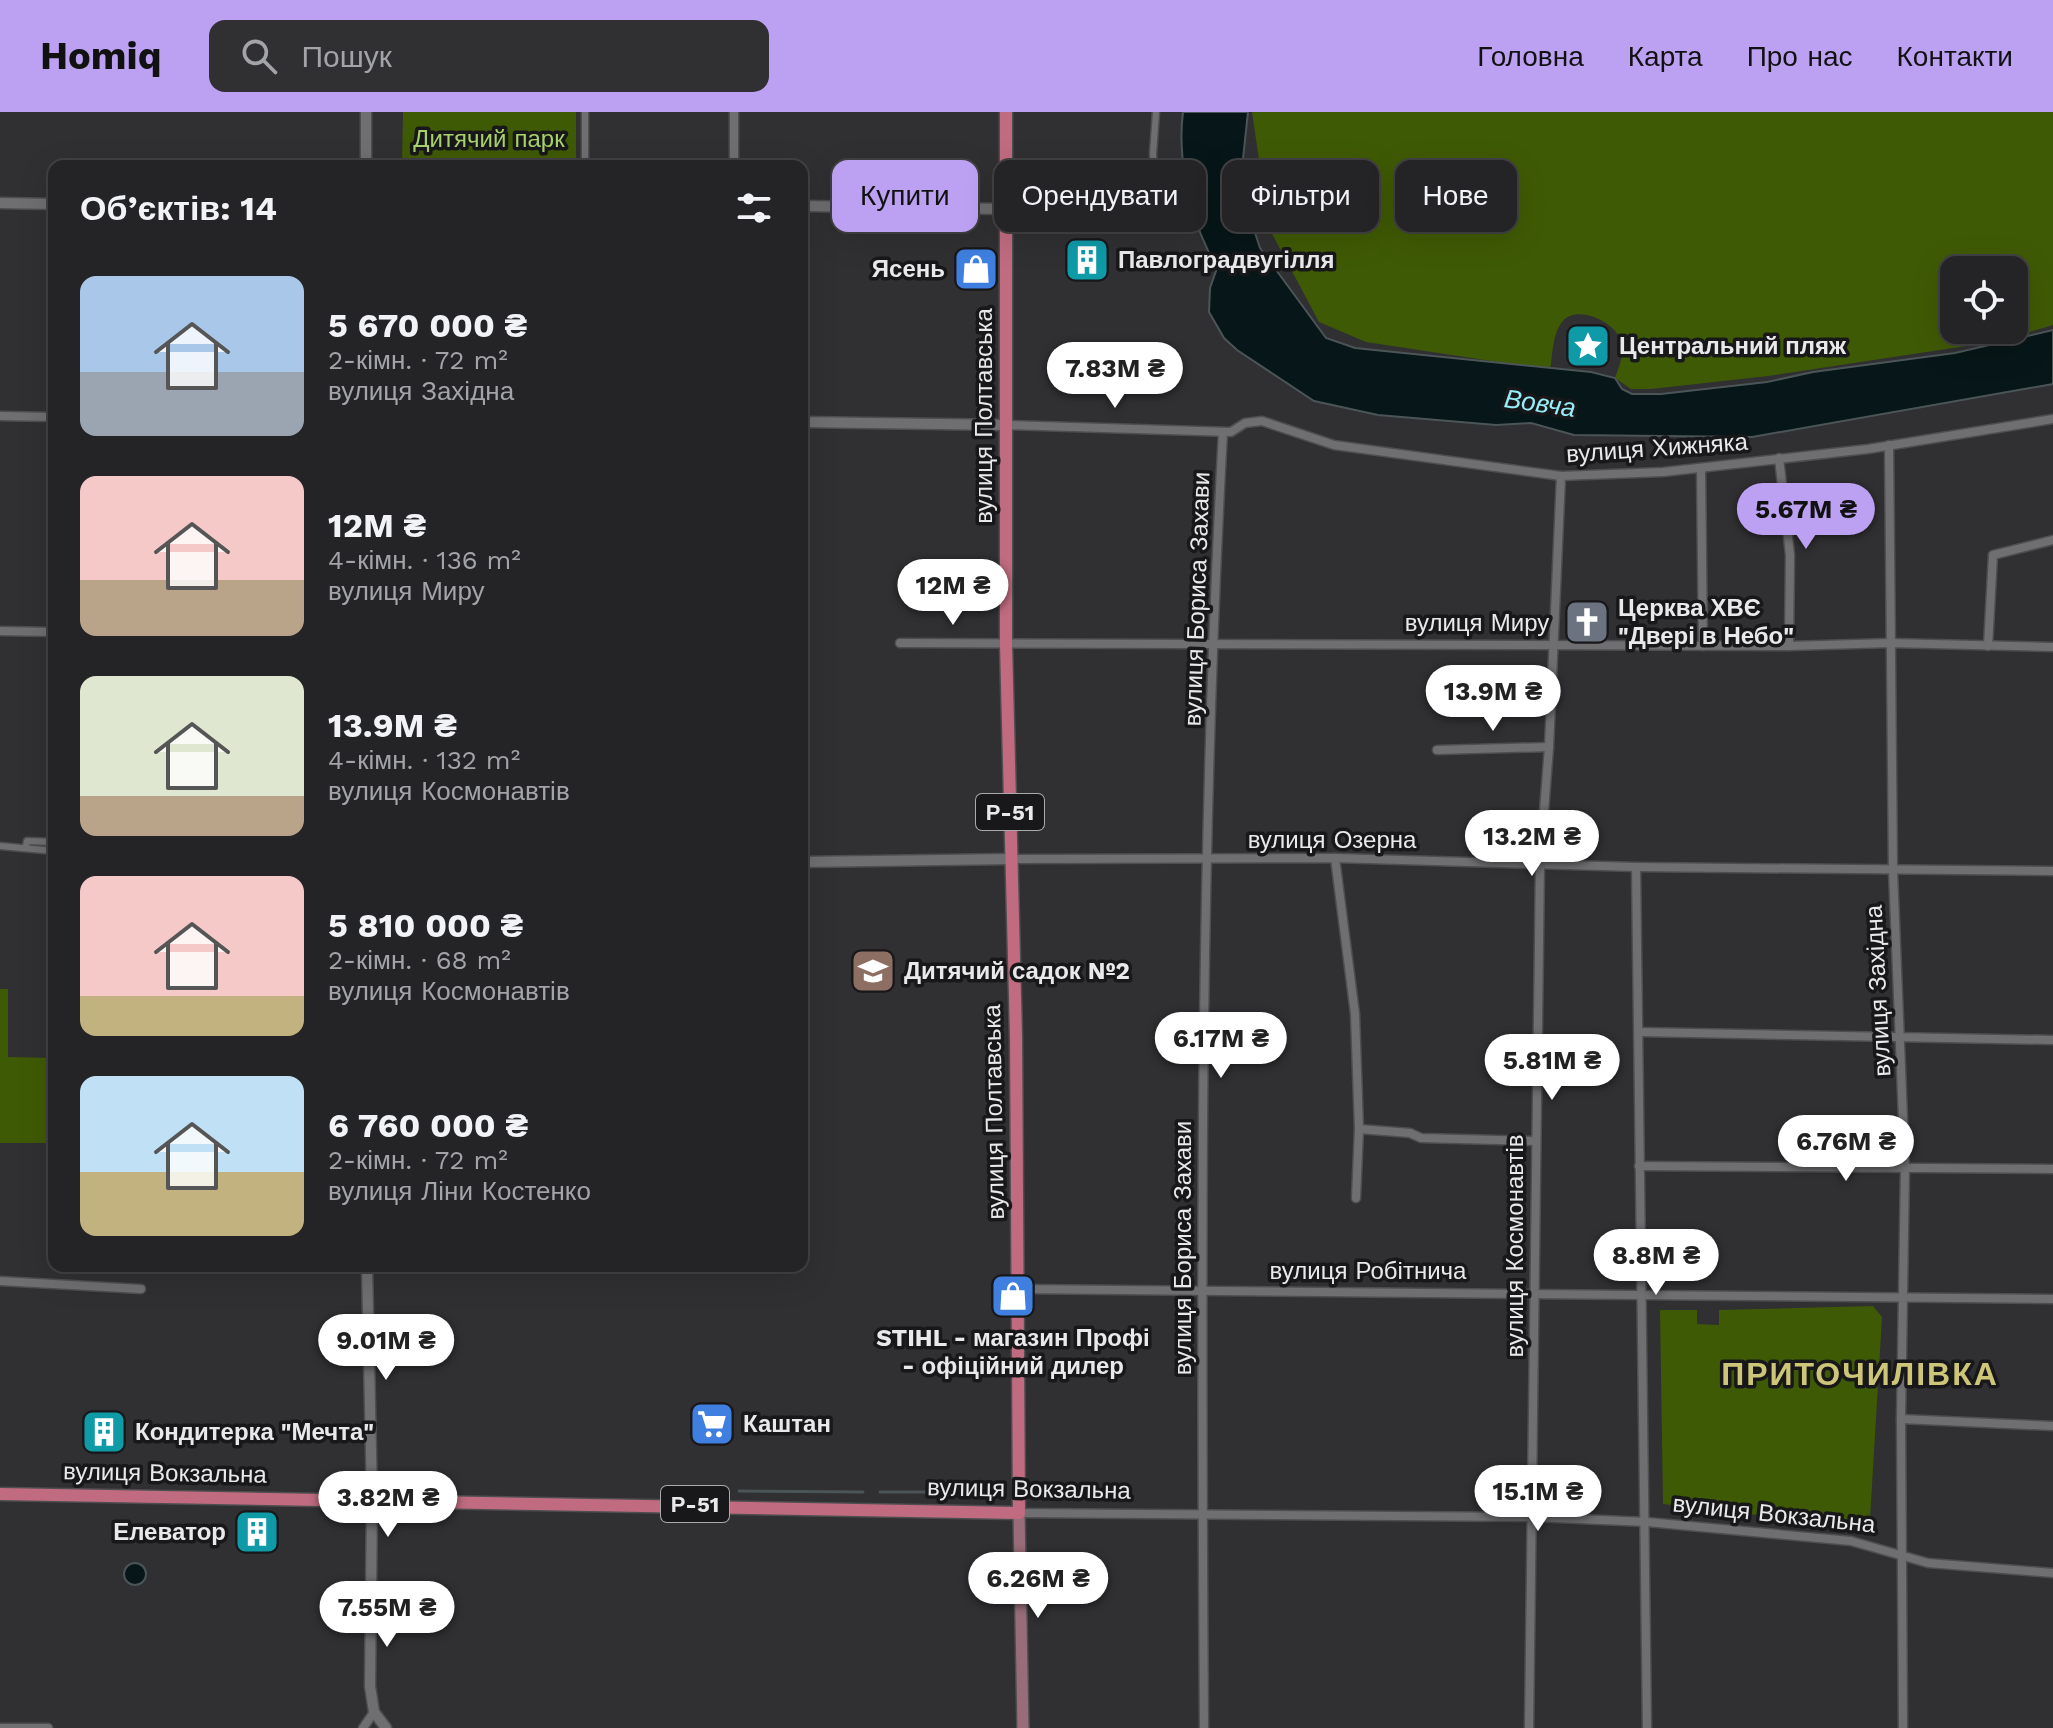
<!DOCTYPE html>
<html lang="uk">
<head>
<meta charset="utf-8">
<style>
	body { margin:0; font-family:"Work Sans",sans-serif; background:#302f32; color:#f1f3f6; height:100vh; display:flex; flex-direction:column; font-size:30px; white-space:nowrap }
	* { box-sizing:border-box; margin:0 }
	p { font-size:26px; color:#a3a4a7 }
	.icon { flex:none; width:44px; height:44px; fill:none; stroke:currentColor; stroke-width:2; stroke-linecap:round; stroke-linejoin:round }
	.map { position:relative; flex:1; overflow:hidden }
	.drawer { position:absolute; left:48px; top:48px; width:760px; height:1112px; display:flex; flex-direction:column; background:#242326; border-radius:16px; box-shadow:0 8px 32px #0002,0 0 0 2px #414043 }
	.drawer>* { flex:none }
	.hud { position:absolute; left:832px; top:48px; width:760px; height:72px; display:flex; gap:16px }
	.controls { position:absolute; left:1940px; top:144px; display:grid; gap:16px }
	.controls a { display:grid; place-items:center; width:88px; height:88px; border-radius:16px; background:#242326; box-shadow:0 8px 32px #0002,0 0 0 2px #414043; font-size:40px }
	.price { position:absolute; translate:-50% -68px; padding:0 18px; border-radius:28px; background:#fff; color:#222; font-size:26px; line-height:52px; filter:drop-shadow(0 2px 4px #0008) }
	.price::after { content:''; position:absolute; left:50%; top:48px; width:24px; height:18px; margin-left:-12px; background:inherit; clip-path:polygon(0 0,100% 0,50% 100%) }
	.price.selected { background:#bca0f2; color:#111 }
	ul { padding:0; list-style:none }
	li { display:flex; align-items:center; gap:24px; height:200px; padding:0 32px }
	li span { display:grid; place-items:center; flex:none; width:224px; height:160px; border-radius:16px; color:#555 }
	li>.icon { margin-inline-start:auto }
	span .icon { width:96px; height:96px; fill:#fffc; stroke-width:1 }
	li b { font-size:34px }
	h2 { display:flex; justify-content:space-between; align-items:center; height:96px; padding:0 32px; font-size:34px }
	.pill { padding:0 28px; border-radius:16px; background:#242326; box-shadow:0 8px 32px #0002,0 0 0 2px #414043; font-size:28px; line-height:72px }
	.pill.selected { background:#bca0f2; color:#111 }
	header { display:flex; align-items:center; gap:48px; box-sizing:border-box; height:112px; padding:0 40px; background:#bca0f2; color:#111 }
	header strong { font-size:38px }
	nav { display:flex; gap:44px; margin-inline-start:auto; font-size:28px }
	.search { width:560px; height:72px; background:#302f32; display:flex; align-items:center; gap:20px; box-sizing:border-box; padding:0 28px; border-radius:16px; color:#a3a4a7; font-size:30px }
	.map>svg:first-child { display:block }
	.green { fill:#3f5a05; fill-rule:evenodd }
	.water { fill:#071618; stroke:#4b5557; stroke-width:2 }
	.lines { fill:none; stroke-linecap:round; stroke-linejoin:round }
	.stream { stroke:#4b5557; stroke-width:3 }
	.pedestrian-casing { stroke:#4e4e50; stroke-width:9 }
	.minor-casing { stroke:#4e4e50; stroke-width:11 }
	.tertiary-casing { stroke:#4e4e50; stroke-width:13 }
	.secondary-casing { stroke:#4e4e50; stroke-width:14 }
	.primary-casing { stroke:#4e4e50; stroke-width:15 }
	.pedestrian { stroke:#6f6e71; stroke-width:6 }
	.minor { stroke:#6f6e71; stroke-width:8 }
	.tertiary { stroke:#6f6e71; stroke-width:10 }
	.secondary { stroke:#986c78; stroke-width:11 }
	.primary { stroke:#c06b7f; stroke-width:12 }
	.labels { text-anchor:middle; dominant-baseline:central; stroke-width:7; stroke-linejoin:round; paint-order:stroke }
	.shield { fill:#181719; stroke:#aaaaac; stroke-width:2 }
	.shield-label { font-size:22px; font-weight:bold; fill:#e9e9eb }
	.park-label { font-size:24px; fill:#a7d169; stroke:#181719 }
	.poi-label { font-size:24px; font-weight:bold; fill:#e9e9eb; stroke:#181719; text-anchor:start }
	.street-label { font-size:24px; fill:#e9e9eb; stroke:#181719 }
	.water-label { font-size:26px; font-style:italic; fill:#97eef7; stroke:#181719 }
	.district-label { font-size:32px; font-weight:bold; letter-spacing:2px; fill:#cdc577; stroke:#181719 }
</style>
</head>
<body>
<header>
<strong>Homiq</strong>
<div class="search"><svg class="icon" aria-label="search" viewBox="0 0 24 24"><circle cx="10" cy="10" r="6"/><path d="M15 15l6 6"/></svg>Пошук</div>
<nav><a>Головна</a><a>Карта</a><a>Про нас</a><a>Контакти</a></nav>
</header>
<div class="map">
<svg width="2053" height="1616" viewBox="0 0 2053 1616">
	<rect width="100%" height="100%" fill="#302f32"/>
	<g class="green">
		<polygon points="403,0 576,0 576,54 402,54"/>
		<path d="M1252 0H2053V213L1999 229 1768 264 1651 277H1631L1615 266C1619 254 1625 242 1621 229 1616 211 1578 192 1563 209 1552 221 1553 243 1550 258L1366 230 1319 210 1269 116ZM1954 158H2014V218H1954Z"/>
		<polygon points="0,877 8,877 8,945 54,946 54,1031 0,1031"/>
		<polygon points="1873,1194 1882,1205 1870,1407 1864,1415 1663,1392 1660,1198 1697,1198 1697,1212 1719,1213 1719,1198"/>
	</g>
	<g class="water">
		<path d="M1183 0H1248L1240 75 1260 136 1326 226 1355 236 1591 260 1615 266 1622 277 1632 282H1661L1767 270 1813 260 1955 241 2053 218V272L1752 325 1574 323 1531 311 1496 313 1378 303 1314 289 1237 238 1224 226 1209 200 1210 176 1216 159C1211 142 1202 128 1197 112 1185 75 1178 38 1183 0Z"/>
		<circle cx="135" cy="1462" r="11"/>
	</g>
	<g class="lines">
		<g class="stream">
			<polyline points="739,1379 863,1380"/>
			<polyline points="880,1380 965,1380"/>
		</g>
		<g class="pedestrian-casing">
			<g id="pedestrian">
				<polyline points="585,0 585,54"/>
				<polyline points="1007,97 1148,99"/>
				<polyline points="1156,99 1153,42 1156,0"/>
				<polyline points="0,734 54,739"/>
				<polyline points="26,734 27,729 54,730"/>
			</g>
		</g>
		<g class="minor-casing">
			<g id="minor">
				<polyline points="734,54 734,0"/>
				<polyline points="0,304 54,305"/>
				<polyline points="1006,313 1231,320 1245,311 1262,309 1334,333 1561,364 1663,360 1868,337 2053,307"/>
				<polyline points="1889,333 1893,759 1905,1056 1901,1307 1903,1616"/>
				<polyline points="1779,346 1790,443 1789,534"/>
				<polyline points="1701,356 1703,534"/>
				<polyline points="0,519 54,520"/>
				<polyline points="900,531 1789,534 1890,531 2053,535"/>
				<polyline points="1988,534 1993,443 2053,428"/>
				<polyline points="1437,638 1549,635"/>
				<polyline points="1335,746 1355,902 1359,1017 1356,1086"/>
				<polyline points="1010,747 1335,746 1636,755 2053,759"/>
				<polyline points="1636,755 1647,1616"/>
				<polyline points="1639,920 2053,928"/>
				<polyline points="1359,1017 1410,1021 1421,1026 1535,1029"/>
				<polyline points="1639,1054 2053,1057"/>
				<polyline points="0,1169 141,1177"/>
				<polyline points="1018,1177 2053,1187"/>
				<polyline points="1901,1307 2053,1314"/>
				<polyline points="1019,1401 1534,1405 1647,1410 1851,1429 1928,1451 2053,1461"/>
				<polyline points="0,1616 48,1616"/>
				<polyline points="363,1616 374,1600"/>
				<path d="M1204 1616C1201 1184 1199 751 1223 320"/>
				<polyline points="1529,1616 1540,750 1549,635 1561,364"/>
			</g>
		</g>
		<g class="tertiary-casing">
			<g id="tertiary">
				<polyline points="366,0 366,54"/>
				<polyline points="0,91 54,92"/>
				<polyline points="802,94 1006,97"/>
				<polyline points="802,310 1006,313"/>
				<polyline points="802,750 1010,747"/>
				<polyline points="367,1154 372,1387 370,1574 374,1600 386,1616"/>
			</g>
		</g>
		<g class="secondary-casing">
			<polyline id="secondary" points="1019,1401 1023,1616"/>
		</g>
		<g class="primary-casing">
			<polyline id="primary" points="0,1382 1019,1401 1016,924 1006,532 1006,0"/>
		</g>
		<use href="#pedestrian" class="pedestrian"/>
		<use href="#minor" class="minor"/>
		<use href="#tertiary" class="tertiary"/>
		<use href="#secondary" class="secondary"/>
		<use href="#primary" class="primary"/>
	</g>
	<defs>
		<g id="building-square" transform="scale(2.3)"><rect x="-9" y="-9" width="18" height="18" rx="4" fill="#0f9aa8" stroke="#181719"/><path d="M-4-6H4V6H1V3H-1V6H-4ZM-2.5-4.3h1.7v1.8h-1.7ZM.8-4.3h1.7v1.8H.8ZM-2.5-1h1.7V.8h-1.7ZM.8-1h1.7V.8H.8Z" fill="#fff"/></g>
		<g id="shop-square" transform="scale(2.3)"><rect x="-9" y="-9" width="18" height="18" rx="4" fill="#3f7fe0" stroke="#181719"/><path d="M-5-2.5h2.3a2.7 3.5 0 0 1 5.4 0H5L5.5 6h-11ZM-1.5-2.5h3a1.5 2.3 0 0 0-3 0Z" fill="#fff"/></g>
		<g id="sight-square" transform="scale(2.3)"><rect x="-9" y="-9" width="18" height="18" rx="4" fill="#0f9aa8" stroke="#181719"/><path d="M0-6L1.8-2.2L6-1.7L2.9 1.2L3.7 5.4L0 3.3L-3.7 5.4L-2.9 1.2L-6-1.7L-1.8-2.2Z" fill="#fff"/></g>
		<g id="church-square" transform="scale(2.3)"><rect x="-9" y="-9" width="18" height="18" rx="4" fill="#6b7280" stroke="#181719"/><path d="M-1.2-6h2.4v3.5h3.3v2.4h-3.3V6h-2.4V-.1h-3.3v-2.4h3.3Z" fill="#fff"/></g>
		<g id="school-square" transform="scale(2.3)"><rect x="-9" y="-9" width="18" height="18" rx="4" fill="#8d6e63" stroke="#181719"/><path d="M0-5L7-2L0 1L-7-2ZM-4 1L0 2.5L4 1V4Q0 6-4 4Z" fill="#fff"/></g>
		<g id="supermarket-square" transform="scale(2.3)"><rect x="-9" y="-9" width="18" height="18" rx="4" fill="#3f7fe0" stroke="#181719"/><path d="M-6-5.5h2.5l.6 2H6L4.5 2H-2.5L-4.4-4H-6ZM-1.5 3.2a1.3 1.3 0 1 0 .1 0ZM3 3.2a1.3 1.3 0 1 0 .1 0Z" fill="#fff"/></g>
	</defs>
	<g fill-rule="evenodd">
		<use href="#building-square" x="1087" y="148"/>
		<use href="#shop-square" x="976" y="157"/>
		<use href="#sight-square" x="1588" y="234"/>
		<use href="#church-square" x="1587" y="510"/>
		<use href="#school-square" x="873" y="859"/>
		<use href="#shop-square" x="1013" y="1184"/>
		<use href="#supermarket-square" x="712" y="1312"/>
		<use href="#building-square" x="104" y="1320"/>
		<use href="#building-square" x="257" y="1420"/>
	</g>
	<g class="labels">
		<g class="shield">
			<rect x="976" y="682" width="68" height="36" rx="6"/>
			<rect x="661" y="1374" width="68" height="36" rx="6"/>
		</g>
		<g class="shield-label">
			<text x="1010" y="700">Р-51</text>
			<text x="695" y="1392">Р-51</text>
		</g>
		<g class="park-label">
			<text x="489" y="27">Дитячий парк</text>
		</g>
		<g class="poi-label">
			<text x="1118" y="148">Павлоградвугілля</text>
			<text x="945" y="157" text-anchor="end">Ясень</text>
			<text x="1619" y="234">Центральний пляж</text>
			<text x="1618" y="496">Церква ХВЄ<tspan x="1618" dy="28">"Двері в Небо"</tspan></text>
			<text x="904" y="859">Дитячий садок №2</text>
			<text x="1013" y="1226" text-anchor="middle">STIHL - магазин Профі<tspan x="1013" dy="28">- офіційний дилер</tspan></text>
			<text x="743" y="1312">Каштан</text>
			<text x="135" y="1320">Кондитерка "Мечта"</text>
			<text x="226" y="1420" text-anchor="end">Елеватор</text>
		</g>
		<g class="street-label">
			<text transform="translate(984 304) rotate(-90)">вулиця Полтавська</text>
			<text transform="translate(1657 336) rotate(-4)">вулиця Хижняка</text>
			<text transform="translate(1197 487) rotate(-88)">вулиця Бориса Захави</text>
			<text x="1477" y="511">вулиця Миру</text>
			<text x="1332" y="728">вулиця Озерна</text>
			<text transform="translate(1878 879) rotate(-93)">вулиця Західна</text>
			<text transform="translate(994 1000) rotate(-91)">вулиця Полтавська</text>
			<text transform="translate(1515 1134) rotate(-90)">вулиця Космонавтів</text>
			<text transform="translate(1183 1136) rotate(-90)">вулиця Бориса Захави</text>
			<text x="1368" y="1159">вулиця Робітнича</text>
			<text transform="translate(165 1361) rotate(1)">вулиця Вокзальна</text>
			<text transform="translate(1029 1377) rotate(1)">вулиця Вокзальна</text>
			<text transform="translate(1774 1402) rotate(6)">вулиця Вокзальна</text>
		</g>
		<g class="water-label">
			<text transform="translate(1540 291) rotate(8)">Вовча</text>
		</g>
		<g class="district-label">
			<text x="1860" y="1262">ПРИТОЧИЛІВКА</text>
		</g>
	</g>
</svg>
<div class="controls">
<a><svg class="icon" aria-label="locate" viewBox="0 0 24 24"><circle cx="12" cy="12" r="6"/><path d="M12 2v4M12 18v4M2 12h4M18 12h4"/></svg></a>
</div>
<b class="price" style="left:1115px;top:298px">7.83M ₴</b>
<b class="price selected" style="left:1806px;top:439px">5.67M ₴</b>
<b class="price" style="left:953px;top:515px">12M ₴</b>
<b class="price" style="left:1493px;top:621px">13.9M ₴</b>
<b class="price" style="left:1532px;top:766px">13.2M ₴</b>
<b class="price" style="left:1221px;top:968px">6.17M ₴</b>
<b class="price" style="left:1552px;top:990px">5.81M ₴</b>
<b class="price" style="left:1846px;top:1071px">6.76M ₴</b>
<b class="price" style="left:1656px;top:1185px">8.8M ₴</b>
<b class="price" style="left:386px;top:1270px">9.01M ₴</b>
<b class="price" style="left:1538px;top:1421px">15.1M ₴</b>
<b class="price" style="left:388px;top:1427px">3.82M ₴</b>
<b class="price" style="left:1038px;top:1508px">6.26M ₴</b>
<b class="price" style="left:387px;top:1537px">7.55M ₴</b>
<div class="hud">
<a class="pill selected">Купити</a>
<a class="pill">Орендувати</a>
<a class="pill">Фільтри</a>
<a class="pill">Нове</a>
</div>
<section class="drawer">
<h2>Об’єктів: 14<svg class="icon" aria-label="filters" viewBox="0 0 24 24"><path d="M4 7h16M4 17h16"/><circle cx="9" cy="7" r="2"/><circle cx="15" cy="17" r="2"/></svg></h2>
<ul>
<li><span style="background:linear-gradient(#a9c7e8 60%,#9aa5b1 0)"><svg class="icon" aria-label="home" viewBox="0 0 24 24"><path d="M3 11l9-7 9 7M6 9v11h12V9"/></svg></span><div><b>5 670 000 ₴</b><p>2-кімн. · 72 m²</p><p>вулиця Західна</p></div></li>
<li><span style="background:linear-gradient(#f6c9c9 65%,#b9a48a 0)"><svg class="icon" aria-label="home" viewBox="0 0 24 24"><path d="M3 11l9-7 9 7M6 9v11h12V9"/></svg></span><div><b>12M ₴</b><p>4-кімн. · 136 m²</p><p>вулиця Миру</p></div></li>
<li><span style="background:linear-gradient(#dfe7d0 75%,#b9a48a 0)"><svg class="icon" aria-label="home" viewBox="0 0 24 24"><path d="M3 11l9-7 9 7M6 9v11h12V9"/></svg></span><div><b>13.9M ₴</b><p>4-кімн. · 132 m²</p><p>вулиця Космонавтів</p></div></li>
<li><span style="background:linear-gradient(#f6c9c9 75%,#c2b280 0)"><svg class="icon" aria-label="home" viewBox="0 0 24 24"><path d="M3 11l9-7 9 7M6 9v11h12V9"/></svg></span><div><b>5 810 000 ₴</b><p>2-кімн. · 68 m²</p><p>вулиця Космонавтів</p></div></li>
<li><span style="background:linear-gradient(#bfe0f5 60%,#c2b280 0)"><svg class="icon" aria-label="home" viewBox="0 0 24 24"><path d="M3 11l9-7 9 7M6 9v11h12V9"/></svg></span><div><b>6 760 000 ₴</b><p>2-кімн. · 72 m²</p><p>вулиця Ліни Костенко</p></div></li>
</ul>
</section>
</div>
</body>
</html>
